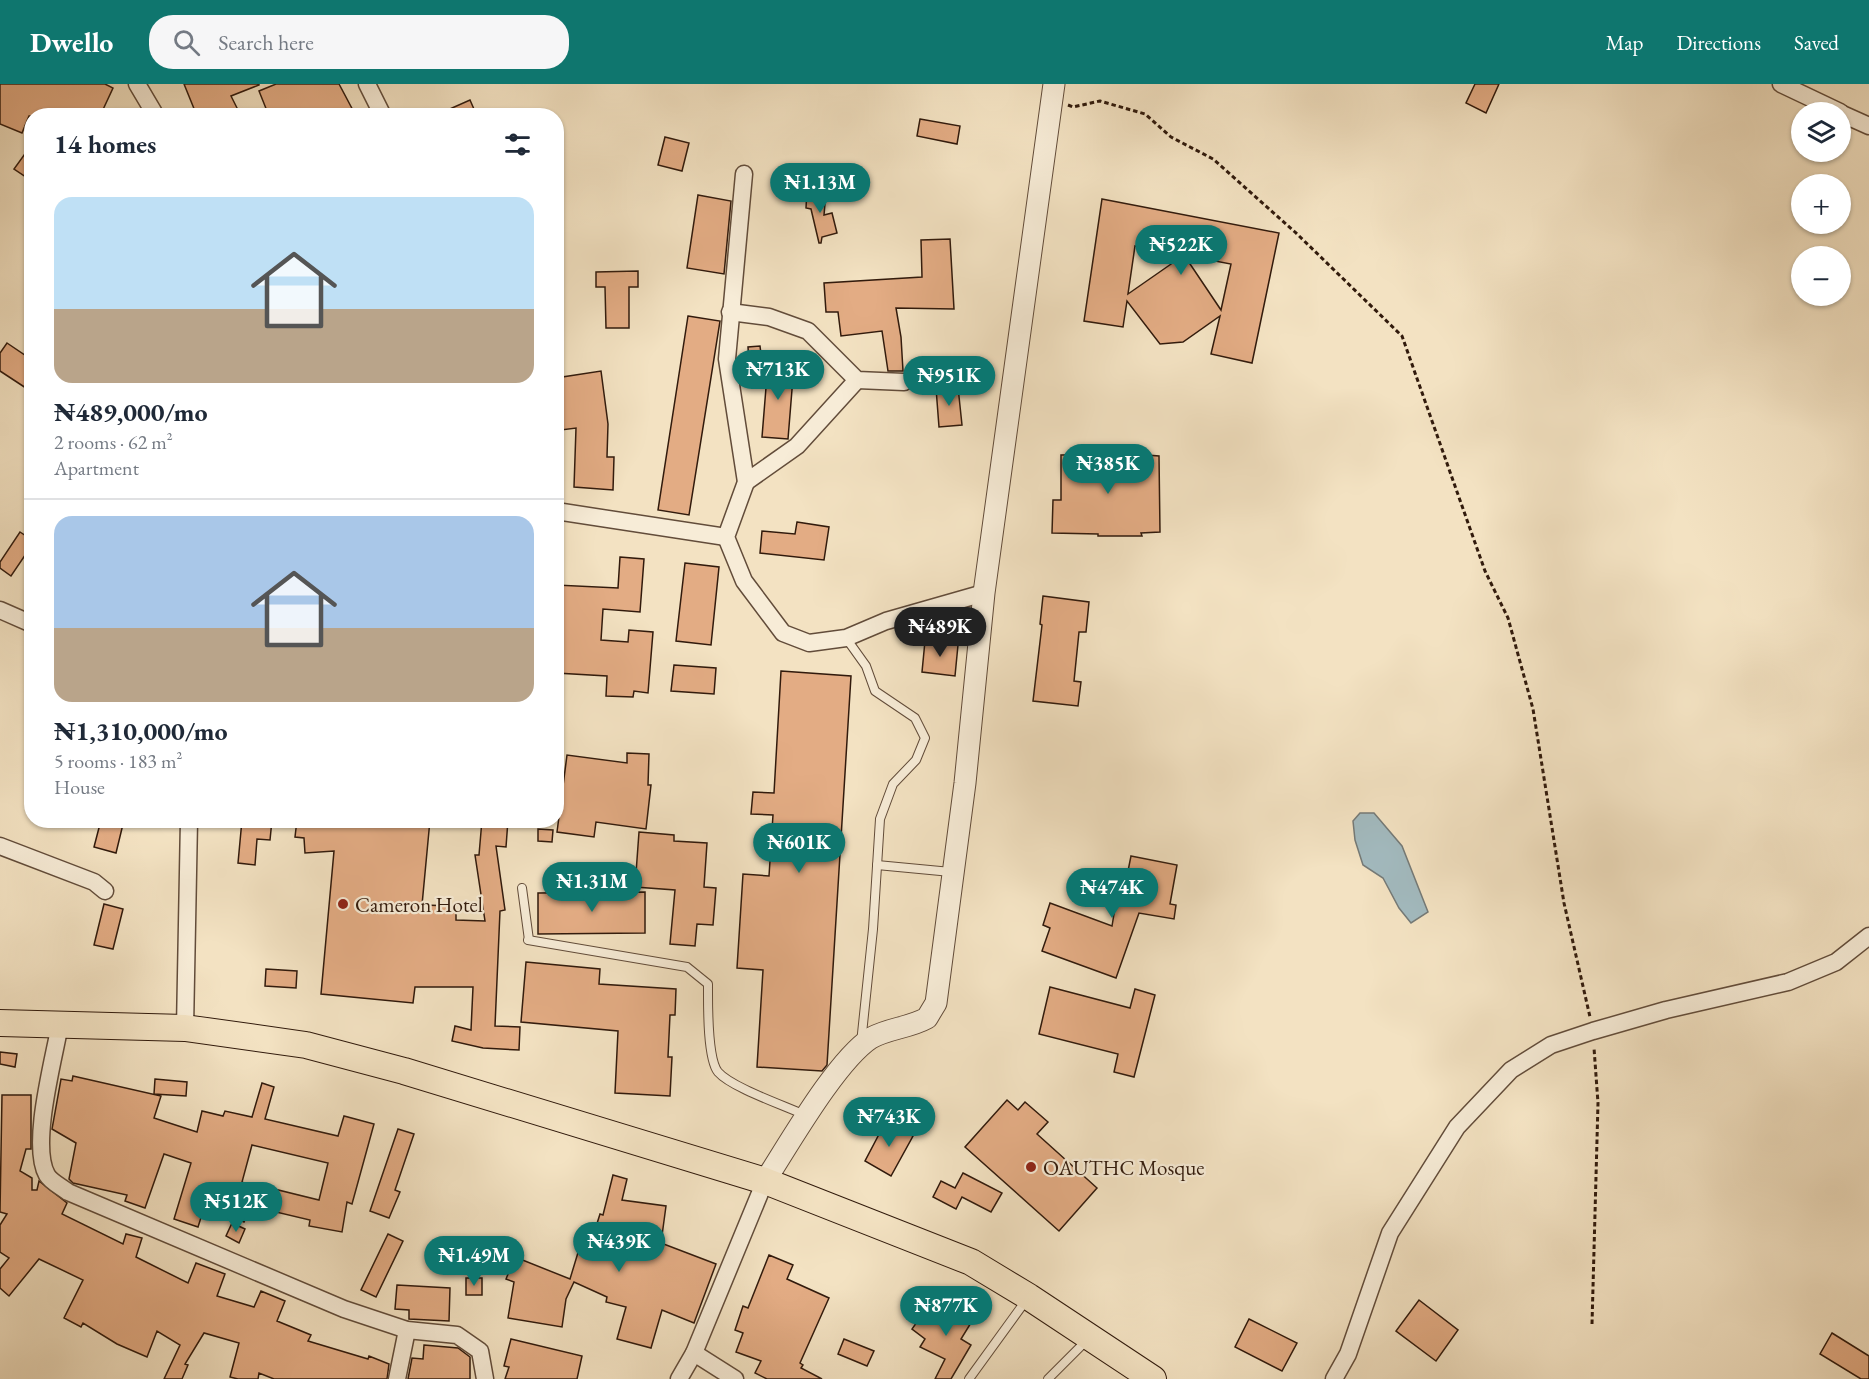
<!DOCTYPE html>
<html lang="en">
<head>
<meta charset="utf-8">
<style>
	body { margin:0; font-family:"EB Garamond",serif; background:#f6f6f7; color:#1f2937; height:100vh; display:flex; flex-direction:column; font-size:22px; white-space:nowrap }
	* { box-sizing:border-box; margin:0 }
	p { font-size:20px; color:#747a83 }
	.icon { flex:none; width:33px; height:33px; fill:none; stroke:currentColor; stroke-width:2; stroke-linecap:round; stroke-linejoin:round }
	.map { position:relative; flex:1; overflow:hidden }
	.side { position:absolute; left:24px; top:24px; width:540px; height:720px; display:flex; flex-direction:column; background:#fff; border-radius:24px; box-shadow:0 2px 4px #0004 }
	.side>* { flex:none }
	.tools { position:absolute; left:1791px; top:18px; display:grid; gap:12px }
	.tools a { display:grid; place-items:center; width:60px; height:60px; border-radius:50%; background:#fff; box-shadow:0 2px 4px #0004; font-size:30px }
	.price { position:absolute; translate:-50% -51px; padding:0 14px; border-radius:21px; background:#0f766e; color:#fff; font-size:20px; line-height:39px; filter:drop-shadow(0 2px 3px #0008) }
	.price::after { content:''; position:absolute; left:50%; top:36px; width:18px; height:14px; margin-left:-9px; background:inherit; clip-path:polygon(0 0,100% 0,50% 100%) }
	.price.on { background:#222; color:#fff }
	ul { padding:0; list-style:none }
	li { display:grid; align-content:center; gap:12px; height:318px; padding:0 30px }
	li+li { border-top:2px solid #e0e1e3 }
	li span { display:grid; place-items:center; height:186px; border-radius:18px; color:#555 }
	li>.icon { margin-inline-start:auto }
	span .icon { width:108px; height:108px; fill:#fffc; stroke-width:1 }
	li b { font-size:26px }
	h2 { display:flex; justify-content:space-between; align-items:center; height:72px; padding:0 30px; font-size:26px }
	header { display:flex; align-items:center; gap:36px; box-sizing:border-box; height:84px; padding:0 30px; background:#0f766e; color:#fff }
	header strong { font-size:28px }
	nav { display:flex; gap:33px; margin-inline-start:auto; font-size:21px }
	.search { width:420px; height:54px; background:#f6f6f7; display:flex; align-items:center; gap:15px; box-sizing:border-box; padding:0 21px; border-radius:24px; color:#747a83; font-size:22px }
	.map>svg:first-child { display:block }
	.water { fill:#a2babf; stroke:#757a77; stroke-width:1.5 }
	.building { fill:#e3ac84; stroke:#311a0c; stroke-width:1.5; fill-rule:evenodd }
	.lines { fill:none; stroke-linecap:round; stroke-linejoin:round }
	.service-casing { stroke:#624c3a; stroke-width:10 }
	.minor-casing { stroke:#624c3a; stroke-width:19 }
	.tertiary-casing { stroke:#624c3a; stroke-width:23 }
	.primary-casing { stroke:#311a0c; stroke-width:28 }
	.path { stroke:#311a0c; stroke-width:3; stroke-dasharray:4.5 3; stroke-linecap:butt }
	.service { stroke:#f7ecd7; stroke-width:8 }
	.minor { stroke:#f7ecd7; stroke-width:16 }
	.tertiary { stroke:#f7ecd7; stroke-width:21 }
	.primary { stroke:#f3e2c2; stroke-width:26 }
	.poi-dot { fill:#8f2418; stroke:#f7ecd7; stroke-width:2 }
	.labels { text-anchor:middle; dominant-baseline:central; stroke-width:4.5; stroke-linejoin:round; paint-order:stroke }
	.poi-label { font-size:21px; fill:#311a0c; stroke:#f7ecd7; text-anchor:start }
</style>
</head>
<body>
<header>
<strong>Dwello</strong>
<div class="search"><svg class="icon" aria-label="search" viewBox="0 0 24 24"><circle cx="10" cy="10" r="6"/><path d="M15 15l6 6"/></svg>Search here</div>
<nav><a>Map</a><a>Directions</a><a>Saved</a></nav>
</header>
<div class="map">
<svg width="1869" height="1295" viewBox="0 0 1869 1295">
	<rect width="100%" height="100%" fill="#f3e2c2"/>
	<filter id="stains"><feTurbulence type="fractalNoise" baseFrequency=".00333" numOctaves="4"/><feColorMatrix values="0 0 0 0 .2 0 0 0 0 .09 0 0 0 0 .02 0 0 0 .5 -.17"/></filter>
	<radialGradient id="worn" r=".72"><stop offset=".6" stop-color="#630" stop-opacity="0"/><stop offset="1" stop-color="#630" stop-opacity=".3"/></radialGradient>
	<polygon class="water" points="1360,729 1374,729 1402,762 1428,828 1411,839 1399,824 1383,794 1363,781 1355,756 1353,737"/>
	<g class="building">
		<polygon points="0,0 105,0 113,4 100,32 29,32 22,49 0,40"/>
		<polygon points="184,0 259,0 259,1 231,12 241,32 197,32"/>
		<polygon points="276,0 339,0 356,32 269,32 259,7"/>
		<polygon points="1475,0 1499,0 1486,29 1466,19"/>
		<polygon points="470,16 477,32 434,32"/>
		<polygon points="920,35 960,42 957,60 917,52"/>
		<polygon points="665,53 689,59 682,87 658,81"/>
		<polygon points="32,60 32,97 14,85"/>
		<polygon points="807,106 826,108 824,131 832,129 837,149 822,153 821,159 819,159 811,125 806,124"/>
		<polygon points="698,111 731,117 724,190 687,184"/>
		<path d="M1102 115 1279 149 1252 279 1211 270 1220 232 1183 258 1160 260 1127 217 1123 243 1084 237ZM1135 162 1184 171 1128 210ZM1184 171 1231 180 1221 226Z"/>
		<polygon points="950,155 954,225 896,224 901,253 903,287 888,287 882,247 841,252 838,228 826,228 824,199 922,193 921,156"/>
		<polygon points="638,187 638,203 629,203 629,244 606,244 605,203 596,203 596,188"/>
		<polygon points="688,232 720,237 689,431 658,426"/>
		<polygon points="7,259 32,276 32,308 0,287 0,269"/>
		<polygon points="760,262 762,278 749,279 748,263"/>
		<polygon points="768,279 794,281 788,355 762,353"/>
		<polygon points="601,287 608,340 607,373 614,373 613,406 574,403 576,344 561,346 556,313 556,294"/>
		<polygon points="958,303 962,341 939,343 936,304"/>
		<polygon points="1133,370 1159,372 1160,448 1141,449 1142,452 1098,452 1098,450 1052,449 1053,416 1061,416 1061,371"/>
		<polygon points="797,438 829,443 824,476 760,469 762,447 795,450"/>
		<polygon points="20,448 32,456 32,461 11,492 0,484 0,478"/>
		<polygon points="620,473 644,475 640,528 603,525 601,556 628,558 629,546 653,548 648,609 634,607 633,613 606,612 607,592 556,589 556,501 618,504"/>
		<polygon points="685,479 719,483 711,561 676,557"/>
		<polygon points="1043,512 1089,518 1086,548 1079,548 1074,597 1081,598 1078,622 1033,617 1042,541 1040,540"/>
		<polygon points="925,557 958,561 955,592 922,588"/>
		<polygon points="674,581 716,584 714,610 671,607"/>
		<polygon points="781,587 851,592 827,981 822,987 757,983 763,886 737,884 743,790 769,792 773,731 751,730 753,708 774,709"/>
		<polygon points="627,669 649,670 648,701 651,701 646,745 596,738 594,753 557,748 567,671 627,679"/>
		<polygon points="101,736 124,736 116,769 94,763"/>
		<polygon points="242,736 272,736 270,756 257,755 255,781 238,779"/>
		<polygon points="297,736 430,736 422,821 456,822 456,836 485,837 475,771 479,771 482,736 508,736 506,763 496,762 505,826 500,827 495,942 520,943 519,966 483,964 452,957 455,942 471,946 473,903 415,903 413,919 321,910 334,767 305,769 304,754 295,753"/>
		<polygon points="538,745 553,746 552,758 538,757"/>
		<polygon points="639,748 674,751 674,757 707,759 704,803 716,804 713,841 697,840 695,862 670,860 675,806 635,803"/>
		<polygon points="1131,772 1177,781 1170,820 1176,821 1174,835 1139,829 1116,894 1042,867 1050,844 1043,841 1050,819 1112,842 1118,806 1124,807"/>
		<polygon points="645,808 645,849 538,850 538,809"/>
		<polygon points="104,820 123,825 113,865 94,861"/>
		<polygon points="526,878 600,885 599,900 676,905 675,931 670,931 668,973 672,973 670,1012 615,1009 618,947 521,938"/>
		<polygon points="266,885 297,887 296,904 265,902"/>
		<polygon points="1050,903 1130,924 1135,905 1155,911 1134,993 1114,988 1118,970 1039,950"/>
		<polygon points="0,968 17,970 15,983 0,980"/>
		<path d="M73 992 161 1012 154 1034 197 1048 202 1027 223 1032 225 1027 252 1033 262 999 274 1003 265 1035 338 1052 344 1032 374 1040 352 1120 347 1118 342 1148 309 1142 310 1136 251 1122 244 1138 205 1121 198 1143 174 1135 191 1079 164 1070 145 1124 125 1117 127 1111 73 1099 69 1095 76 1059 52 1045 61 995 72 997ZM252 1061 328 1079 319 1116 270 1104 268 1110 242 1098Z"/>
		<polygon points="155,995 187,998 186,1012 154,1010"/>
		<polygon points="2,1011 31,1011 31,1065 26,1065 20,1087 32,1094 32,1106 37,1106 39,1097 67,1119 62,1130 123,1160 126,1150 142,1154 136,1173 188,1199 196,1179 225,1190 217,1212 254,1223 261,1207 285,1217 277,1237 311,1251 308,1257 368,1275 369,1272 389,1280 387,1295 274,1295 259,1289 258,1295 238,1295 230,1293 239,1259 204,1249 185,1280 188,1281 182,1295 164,1295 180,1261 157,1247 147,1273 117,1260 83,1239 81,1243 64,1234 83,1196 39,1175 9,1212 0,1204 0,1185 9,1174 0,1168 0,1141 7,1130 0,1128"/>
		<polygon points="1007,1016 1018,1026 1025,1018 1048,1038 1037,1050 1097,1104 1059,1147 965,1063"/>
		<polygon points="886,1037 913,1052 891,1092 865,1077"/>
		<polygon points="398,1045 414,1050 395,1106 400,1108 389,1134 370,1127"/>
		<polygon points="963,1089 1002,1109 991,1128 962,1113 956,1125 933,1113 941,1097 955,1104"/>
		<polygon points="613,1091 627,1095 622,1116 666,1122 661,1159 716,1180 694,1239 662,1226 651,1264 617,1255 626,1223 606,1218 607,1213 574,1198 566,1215 562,1243 508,1234 514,1198 506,1195 515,1173 570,1195 580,1162 589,1165 600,1130 603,1131"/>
		<polygon points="232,1139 245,1145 239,1159 226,1152"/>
		<polygon points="388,1150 403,1157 376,1213 361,1206"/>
		<polygon points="769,1171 793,1181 787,1195 829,1214 800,1279 803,1281 801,1284 822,1295 767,1295 755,1289 761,1277 736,1268 743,1249 735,1246 743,1222 748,1224"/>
		<rect x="466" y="1194" width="16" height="17"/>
		<polygon points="397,1201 450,1204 449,1237 409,1235 409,1226 395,1225"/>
		<polygon points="1419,1216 1458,1246 1436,1277 1396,1247"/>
		<polygon points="952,1218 977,1229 961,1255 971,1261 951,1295 935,1295 945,1275 920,1263 925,1255 912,1245 926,1225 943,1238"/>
		<polygon points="1249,1235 1297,1259 1282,1287 1235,1263"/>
		<polygon points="1832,1249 1869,1272 1869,1295 1861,1295 1820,1270"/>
		<polygon points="511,1255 582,1272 577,1295 505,1295 509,1283 504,1282"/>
		<polygon points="844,1255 874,1267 867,1282 838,1270"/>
		<polygon points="424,1261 458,1264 470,1273 470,1295 408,1295 412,1274 423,1275"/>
	</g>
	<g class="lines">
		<g class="service-casing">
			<g id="service">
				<polyline points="846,554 866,582 875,607 915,634 925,654 916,676 893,700 880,735 873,845 861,959"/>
				<polyline points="877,781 951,788"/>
				<polyline points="522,804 529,856"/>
				<path d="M528 856 687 883 708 900C708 919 707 974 718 988 732 1004 786 1022 807 1032"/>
				<polyline points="969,1295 1027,1215"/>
				<polyline points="1048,1295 1088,1255"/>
			</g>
		</g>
		<g class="minor-casing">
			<g id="minor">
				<polyline points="137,0 156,32"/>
				<polyline points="367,0 383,32"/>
				<polyline points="1781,0 1840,28"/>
				<polyline points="1840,29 1869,42"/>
				<polyline points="744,90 727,275 746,398 726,453 744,497 783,549 809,559 846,554 886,537 984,509"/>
				<polyline points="730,228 769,233 808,247 857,296 904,298"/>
				<polyline points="746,398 797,362 857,296"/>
				<polyline points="556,427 726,453"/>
				<polyline points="0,526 32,540"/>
				<polyline points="0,762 94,798 105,807"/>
				<path d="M60 940C54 975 30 1061 47 1091 51 1098 62 1103 68 1108L344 1225 407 1246 457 1251 480 1267 485 1295"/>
				<polyline points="185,944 189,736"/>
				<polyline points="694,1269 735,1295"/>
				<polyline points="397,1295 407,1246"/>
				<polyline points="679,1295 694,1269 765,1097"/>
				<polyline points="1334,1295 1348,1270 1390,1149 1457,1043 1511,986 1551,961 1593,947 1666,926 1788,898 1836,878 1869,852"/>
			</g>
		</g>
		<g class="tertiary-casing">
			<path id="tertiary" d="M765 1097C789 1060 836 977 871 954 889 944 909 944 927 934L936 919 965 699 984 509 1054 0"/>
		</g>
		<g class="primary-casing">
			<polyline id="primary" points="0,939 185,944 306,961 404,987 765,1097 971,1178 1029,1213 1153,1295"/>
		</g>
		<g class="path">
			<polyline points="1068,21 1073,23 1100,17 1145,30 1171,53 1213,75 1295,148 1402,252 1485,487 1508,534 1533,625 1564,819 1590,933"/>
			<polyline points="1592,1240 1598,1019 1594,964"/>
		</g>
		<use href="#service" class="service"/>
		<use href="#minor" class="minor"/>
		<use href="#tertiary" class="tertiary"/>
		<use href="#primary" class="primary"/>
	</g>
	<g class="poi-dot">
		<circle cx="343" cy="820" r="6"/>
		<circle cx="1031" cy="1083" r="6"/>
	</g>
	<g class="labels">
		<g class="poi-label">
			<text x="355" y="820">Cameron Hotel</text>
			<text x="1043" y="1083">OAUTHC Mosque</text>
		</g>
	</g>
	<rect width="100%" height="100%" filter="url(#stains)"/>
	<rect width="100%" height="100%" fill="url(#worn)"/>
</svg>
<div class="tools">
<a><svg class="icon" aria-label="layers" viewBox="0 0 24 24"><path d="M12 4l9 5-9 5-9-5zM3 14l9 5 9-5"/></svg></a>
<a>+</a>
<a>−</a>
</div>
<b class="price" style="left:820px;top:130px">₦1.13M</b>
<b class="price" style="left:1181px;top:192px">₦522K</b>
<b class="price" style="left:778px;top:317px">₦713K</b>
<b class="price" style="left:949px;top:323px">₦951K</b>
<b class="price" style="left:1108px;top:411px">₦385K</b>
<b class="price on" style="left:940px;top:574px">₦489K</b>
<b class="price" style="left:799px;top:790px">₦601K</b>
<b class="price" style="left:592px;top:829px">₦1.31M</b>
<b class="price" style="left:1112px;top:835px">₦474K</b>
<b class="price" style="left:889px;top:1064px">₦743K</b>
<b class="price" style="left:236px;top:1149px">₦512K</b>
<b class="price" style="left:619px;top:1189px">₦439K</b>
<b class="price" style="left:474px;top:1203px">₦1.49M</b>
<b class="price" style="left:946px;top:1253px">₦877K</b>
<section class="side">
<h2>14 homes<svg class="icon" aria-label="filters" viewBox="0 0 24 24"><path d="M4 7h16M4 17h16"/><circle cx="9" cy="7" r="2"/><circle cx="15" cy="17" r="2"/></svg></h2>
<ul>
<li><span style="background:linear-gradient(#bfe0f5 60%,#b9a48a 0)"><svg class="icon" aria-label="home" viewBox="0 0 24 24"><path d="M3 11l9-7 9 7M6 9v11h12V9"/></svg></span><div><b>₦489,000/mo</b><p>2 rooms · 62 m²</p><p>Apartment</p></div></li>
<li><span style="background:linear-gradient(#a9c7e8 60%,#b9a48a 0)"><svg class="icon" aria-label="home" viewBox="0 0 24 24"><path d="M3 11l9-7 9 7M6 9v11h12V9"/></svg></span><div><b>₦1,310,000/mo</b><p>5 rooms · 183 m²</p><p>House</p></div></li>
</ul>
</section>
</div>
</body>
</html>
